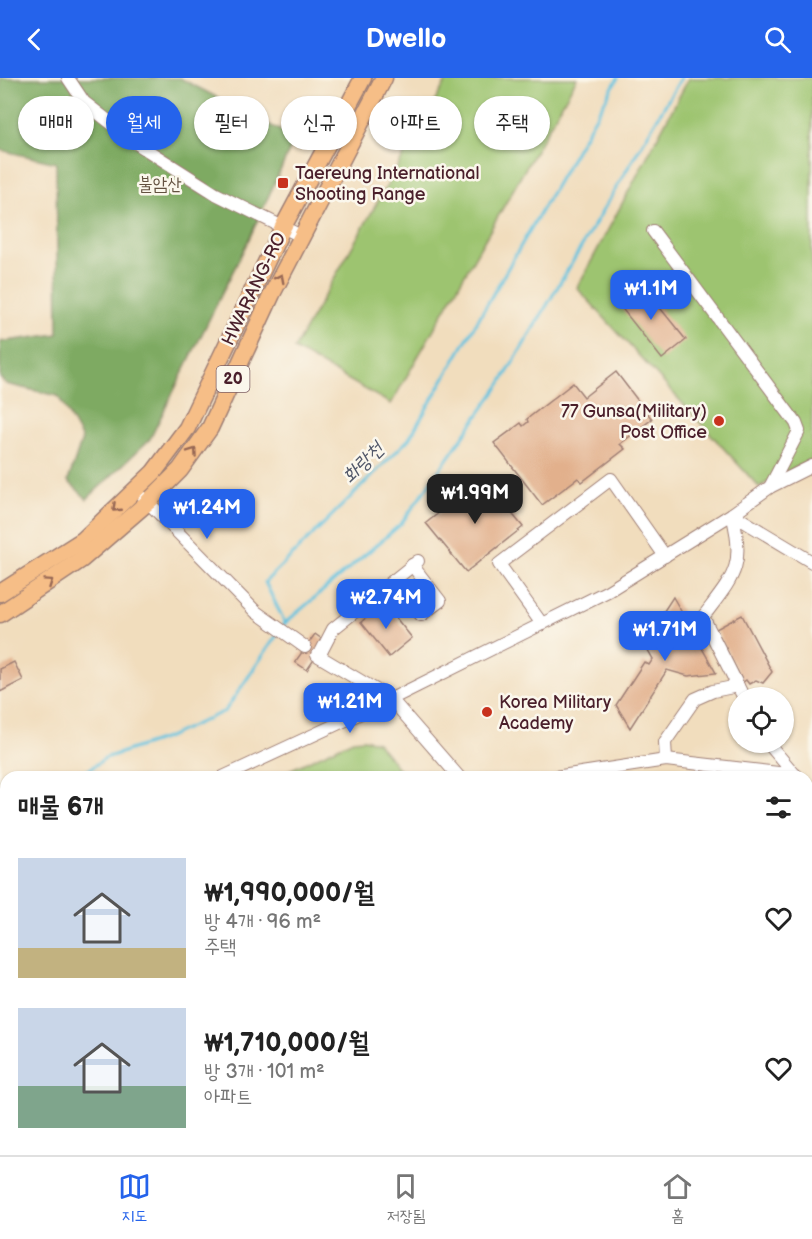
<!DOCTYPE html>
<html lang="ko">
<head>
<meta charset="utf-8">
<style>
	body { margin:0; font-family:"Balsamiq Sans","Poor Story",sans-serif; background:#f6f6f6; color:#222; height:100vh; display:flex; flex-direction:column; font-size:22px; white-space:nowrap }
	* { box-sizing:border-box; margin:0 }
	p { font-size:20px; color:#767676 }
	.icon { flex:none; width:33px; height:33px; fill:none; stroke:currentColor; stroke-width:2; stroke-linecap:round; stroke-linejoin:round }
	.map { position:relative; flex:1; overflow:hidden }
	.drawer { position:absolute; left:0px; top:693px; width:813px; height:384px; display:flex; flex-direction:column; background:#fff; border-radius:18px 18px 0 0; box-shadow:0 2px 4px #0004 }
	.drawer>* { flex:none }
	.top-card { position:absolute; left:18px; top:18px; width:777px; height:54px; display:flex; gap:12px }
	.buttons { position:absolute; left:728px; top:609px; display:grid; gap:12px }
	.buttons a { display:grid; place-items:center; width:66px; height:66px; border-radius:50%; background:#fff; box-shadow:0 2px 4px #0004; font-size:30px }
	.price { position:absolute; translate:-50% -51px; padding:0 14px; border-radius:12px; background:#2563eb; color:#fff; font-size:20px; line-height:39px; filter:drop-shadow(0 2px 3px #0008) }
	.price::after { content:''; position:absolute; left:50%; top:36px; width:18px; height:14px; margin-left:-9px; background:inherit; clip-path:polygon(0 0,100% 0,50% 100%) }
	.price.on { background:#222; color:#fff }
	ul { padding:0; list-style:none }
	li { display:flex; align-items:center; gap:18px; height:150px; padding:0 18px }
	li span { display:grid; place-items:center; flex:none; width:168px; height:120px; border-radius:0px; color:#555 }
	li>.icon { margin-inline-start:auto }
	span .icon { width:72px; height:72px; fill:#fffc; stroke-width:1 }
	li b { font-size:26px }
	h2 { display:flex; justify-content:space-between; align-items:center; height:72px; padding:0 18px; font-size:26px }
	.pill { padding:0 21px; border-radius:27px; background:#fff; box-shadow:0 2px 4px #0004; font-size:21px; line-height:54px }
	.pill.on { background:#2563eb; color:#fff }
	header { display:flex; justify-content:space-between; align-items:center; height:78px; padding:0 18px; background:#2563eb; color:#fff; font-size:27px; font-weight:600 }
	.dock { display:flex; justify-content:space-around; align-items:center; height:84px; border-top:2px solid #e0e0e0; background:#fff; font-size:16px; color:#767676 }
	.dock a { display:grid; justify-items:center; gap:3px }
	.dock .on { color:#2563eb }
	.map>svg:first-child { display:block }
	.green { fill:#9dc470; stroke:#74724e; stroke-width:1.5 }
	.forest { fill:#7eaa62; stroke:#646446; stroke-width:1.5 }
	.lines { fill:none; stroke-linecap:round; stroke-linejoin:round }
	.stream { stroke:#61c2df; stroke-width:3 }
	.building { fill:#e2b08c }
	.minor-casing { stroke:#9e7e74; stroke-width:14 }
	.major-casing { stroke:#9e7e74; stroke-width:19 }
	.minor { stroke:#fff; stroke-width:12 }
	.major { stroke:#f6be87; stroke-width:16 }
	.oneway { stroke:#976754 }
	.poi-dot { fill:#c8321e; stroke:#fbf7ec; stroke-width:2 }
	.labels { text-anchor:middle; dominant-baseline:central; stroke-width:5; stroke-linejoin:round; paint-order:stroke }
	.shield { fill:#fbf7ec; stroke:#7f6065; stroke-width:1.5 }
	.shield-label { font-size:16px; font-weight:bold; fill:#4a1f2b }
	.poi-label { font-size:18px; fill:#4a1f2b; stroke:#fbf7ec; text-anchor:start }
	.park-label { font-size:18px; fill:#635140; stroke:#fbf7ec }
	.street-label { font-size:18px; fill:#4a1f2b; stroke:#fbf7ec }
	.water-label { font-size:20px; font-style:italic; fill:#52586a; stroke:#fbf7ec }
</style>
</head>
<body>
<header><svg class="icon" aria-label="back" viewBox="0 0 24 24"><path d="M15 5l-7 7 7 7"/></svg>Dwello<svg class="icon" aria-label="search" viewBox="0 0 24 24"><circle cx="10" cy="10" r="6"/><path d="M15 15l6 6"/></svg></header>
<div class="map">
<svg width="812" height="1077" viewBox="0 0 812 1077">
	<rect width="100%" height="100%" fill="#fbf7ec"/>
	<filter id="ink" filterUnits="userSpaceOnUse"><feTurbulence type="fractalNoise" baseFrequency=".0167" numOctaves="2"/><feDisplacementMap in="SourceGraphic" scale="12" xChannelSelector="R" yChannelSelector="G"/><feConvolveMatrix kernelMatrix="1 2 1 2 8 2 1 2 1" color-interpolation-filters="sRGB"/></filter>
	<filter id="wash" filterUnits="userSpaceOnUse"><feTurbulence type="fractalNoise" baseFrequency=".008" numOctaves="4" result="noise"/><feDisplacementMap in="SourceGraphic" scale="24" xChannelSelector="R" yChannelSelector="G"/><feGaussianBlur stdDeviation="1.35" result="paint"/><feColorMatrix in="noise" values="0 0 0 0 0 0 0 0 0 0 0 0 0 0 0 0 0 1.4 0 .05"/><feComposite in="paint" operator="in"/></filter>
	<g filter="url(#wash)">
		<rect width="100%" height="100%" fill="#f1ddbd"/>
		<g class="green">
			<polygon points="448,0 577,0 391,326 294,271"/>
			<polygon points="689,0 812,0 812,381 759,409 577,210"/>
			<polygon points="364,661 377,664 405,699 275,699 353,662"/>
			<polygon points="6,882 6,986 0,979 0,896"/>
			<polygon points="586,1071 731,1071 736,1077 579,1077"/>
		</g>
		<polygon class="forest" points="0,0 180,0 295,60 250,159 150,361 87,421 68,403 82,361 58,318 6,306 0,300 0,264 58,256 56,85 0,72"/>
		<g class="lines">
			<g class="stream">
				<polyline points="285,545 401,446 501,305 681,0"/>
				<polyline points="283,548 285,545 265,504 409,361 618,0"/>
				<polyline points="79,699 105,680 166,660 225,633 279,554"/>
				<polyline points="0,769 6,761"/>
			</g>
		</g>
		<g id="blocks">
			<g class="building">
				<polygon points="640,205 686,262 662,281 616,223"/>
				<polygon points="616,294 652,341 620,366 625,371 582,404 578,400 542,427 494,365 521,345 523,348 528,344 527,341 573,305 584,319"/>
				<polygon points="483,400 523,449 466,494 426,445"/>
				<polygon points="673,519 716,595 688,598 667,592 630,650 616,627 644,584 649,587 653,581 644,565 652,553 665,561 662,566 673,561 660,539"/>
				<polygon points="384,525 412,560 389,579 361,544"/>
				<polygon points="742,537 772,594 763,605 756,602 749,606 746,602 743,604 716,551"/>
				<polygon points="315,556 326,564 307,592 295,584"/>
				<polygon points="14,584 23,602 0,614 0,591"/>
				<polygon points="812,919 812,944 807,937 807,923"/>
				<polygon points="234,1071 272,1071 276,1077 226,1077"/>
				<polygon points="356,1071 393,1071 385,1077 357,1077 359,1075"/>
			</g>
		</g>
	</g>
	<g filter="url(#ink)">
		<use href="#blocks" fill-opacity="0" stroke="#9e7e74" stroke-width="1.5"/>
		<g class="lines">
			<g class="minor-casing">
				<g id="minor">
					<polyline points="68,0 84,24 139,67 216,116 301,158"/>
					<polyline points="653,153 796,345 799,353 770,409"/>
					<polyline points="144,420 256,534 305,569"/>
					<polyline points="393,503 421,537 440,523 412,487"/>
					<polyline points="542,546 499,486 611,401 665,478"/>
					<polyline points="317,577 391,621 608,513 732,436 770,409 812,388"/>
					<polyline points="319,578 333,551 418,483"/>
					<path d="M744 620 703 539C733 499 746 489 732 436L812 484"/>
					<polyline points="767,664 796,698"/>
					<polyline points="666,682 665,664 695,621 713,613 738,608"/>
					<polyline points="223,699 391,621 459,699"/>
					<polyline points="555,699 666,682 796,697"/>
					<polyline points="807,720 812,731"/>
					<polyline points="0,803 6,800"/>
					<polyline points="807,851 812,838"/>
					<polyline points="0,863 6,850"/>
					<polyline points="807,981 812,987"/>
					<polyline points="0,1005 6,1013"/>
					<polyline points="807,1009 812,1005"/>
					<polyline points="51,1071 56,1077"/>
					<polyline points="408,1071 413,1077"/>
					<polyline points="760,1071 765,1077"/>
					<polyline points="527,1077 535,1071"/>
				</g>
			</g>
			<g class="major-casing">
				<g id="major">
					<polyline points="0,515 83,462 154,394 187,350 283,149 363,0"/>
					<polyline points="0,536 82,481 148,424 180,392 210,350 272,216 384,0"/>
				</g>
			</g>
			<use href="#minor" class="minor"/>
			<use href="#major" class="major"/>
		</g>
		<defs><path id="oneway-chevron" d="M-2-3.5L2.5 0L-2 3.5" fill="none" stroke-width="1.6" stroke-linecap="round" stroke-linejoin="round" transform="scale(1.5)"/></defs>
		<g class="oneway">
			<use href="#oneway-chevron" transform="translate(280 200) rotate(-63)"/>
			<use href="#oneway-chevron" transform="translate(193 374) rotate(-55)"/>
			<use href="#oneway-chevron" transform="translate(116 430) rotate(137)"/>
			<use href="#oneway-chevron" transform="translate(49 504) rotate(-34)"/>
		</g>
	</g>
	<g class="poi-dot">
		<rect x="277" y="99" width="12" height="12" rx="3"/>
		<circle cx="719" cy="343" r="6"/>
		<circle cx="487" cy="634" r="6"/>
	</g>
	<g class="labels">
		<rect class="shield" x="216.5" y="288" width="33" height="26" rx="4.5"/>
		<g class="shield-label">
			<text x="233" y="301">20</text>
		</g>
		<g class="poi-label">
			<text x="295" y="95">Taereung International<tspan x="295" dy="21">Shooting Range</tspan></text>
			<text x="707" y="333" text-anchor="end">77 Gunsa(Military)<tspan x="707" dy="21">Post Office</tspan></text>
			<text x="499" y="624">Korea Military<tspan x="499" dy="21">Academy</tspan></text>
		</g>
		<g class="park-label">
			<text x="160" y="106">불암산</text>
		</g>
		<g class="street-label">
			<text transform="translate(254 211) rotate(-64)">HWARANG-RO</text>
		</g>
		<g class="water-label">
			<text transform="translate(363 385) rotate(-45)">화랑천</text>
		</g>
	</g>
</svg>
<div class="buttons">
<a><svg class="icon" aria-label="locate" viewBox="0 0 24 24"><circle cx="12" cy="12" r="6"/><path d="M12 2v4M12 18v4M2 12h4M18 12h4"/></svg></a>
</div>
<b class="price" style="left:651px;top:243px">₩1.1M</b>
<b class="price on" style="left:475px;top:447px">₩1.99M</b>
<b class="price" style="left:207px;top:462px">₩1.24M</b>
<b class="price" style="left:386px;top:552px">₩2.74M</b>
<b class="price" style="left:665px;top:584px">₩1.71M</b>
<b class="price" style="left:350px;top:656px">₩1.21M</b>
<div class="top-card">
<a class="pill">매매</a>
<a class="pill on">월세</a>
<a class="pill">필터</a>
<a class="pill">신규</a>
<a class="pill">아파트</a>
<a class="pill">주택</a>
</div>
<section class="drawer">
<h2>매물 6개<svg class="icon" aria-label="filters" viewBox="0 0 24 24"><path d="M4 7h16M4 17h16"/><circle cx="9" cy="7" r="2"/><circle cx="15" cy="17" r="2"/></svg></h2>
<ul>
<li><span style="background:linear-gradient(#c9d6e8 75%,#c2b280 0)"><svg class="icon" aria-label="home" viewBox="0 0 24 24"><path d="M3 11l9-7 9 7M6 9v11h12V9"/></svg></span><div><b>₩1,990,000/월</b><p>방 4개 · 96 m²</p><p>주택</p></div><svg class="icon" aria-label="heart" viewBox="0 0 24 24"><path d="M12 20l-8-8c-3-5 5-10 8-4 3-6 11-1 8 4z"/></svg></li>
<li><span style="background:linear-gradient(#c9d6e8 65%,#7fa58c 0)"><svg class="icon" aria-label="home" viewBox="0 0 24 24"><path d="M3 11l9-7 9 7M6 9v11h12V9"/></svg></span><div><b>₩1,710,000/월</b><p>방 3개 · 101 m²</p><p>아파트</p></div><svg class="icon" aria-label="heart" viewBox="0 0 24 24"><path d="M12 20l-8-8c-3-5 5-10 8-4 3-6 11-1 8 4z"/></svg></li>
</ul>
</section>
</div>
<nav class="dock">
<a class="on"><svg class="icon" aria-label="map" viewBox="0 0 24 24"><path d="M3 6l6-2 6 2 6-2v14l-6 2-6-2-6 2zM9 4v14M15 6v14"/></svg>지도</a>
<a><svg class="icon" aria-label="saved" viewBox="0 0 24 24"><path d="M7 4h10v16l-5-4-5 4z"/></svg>저장됨</a>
<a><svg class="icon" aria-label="home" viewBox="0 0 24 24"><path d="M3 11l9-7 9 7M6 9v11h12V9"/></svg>홈</a>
</nav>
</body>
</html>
